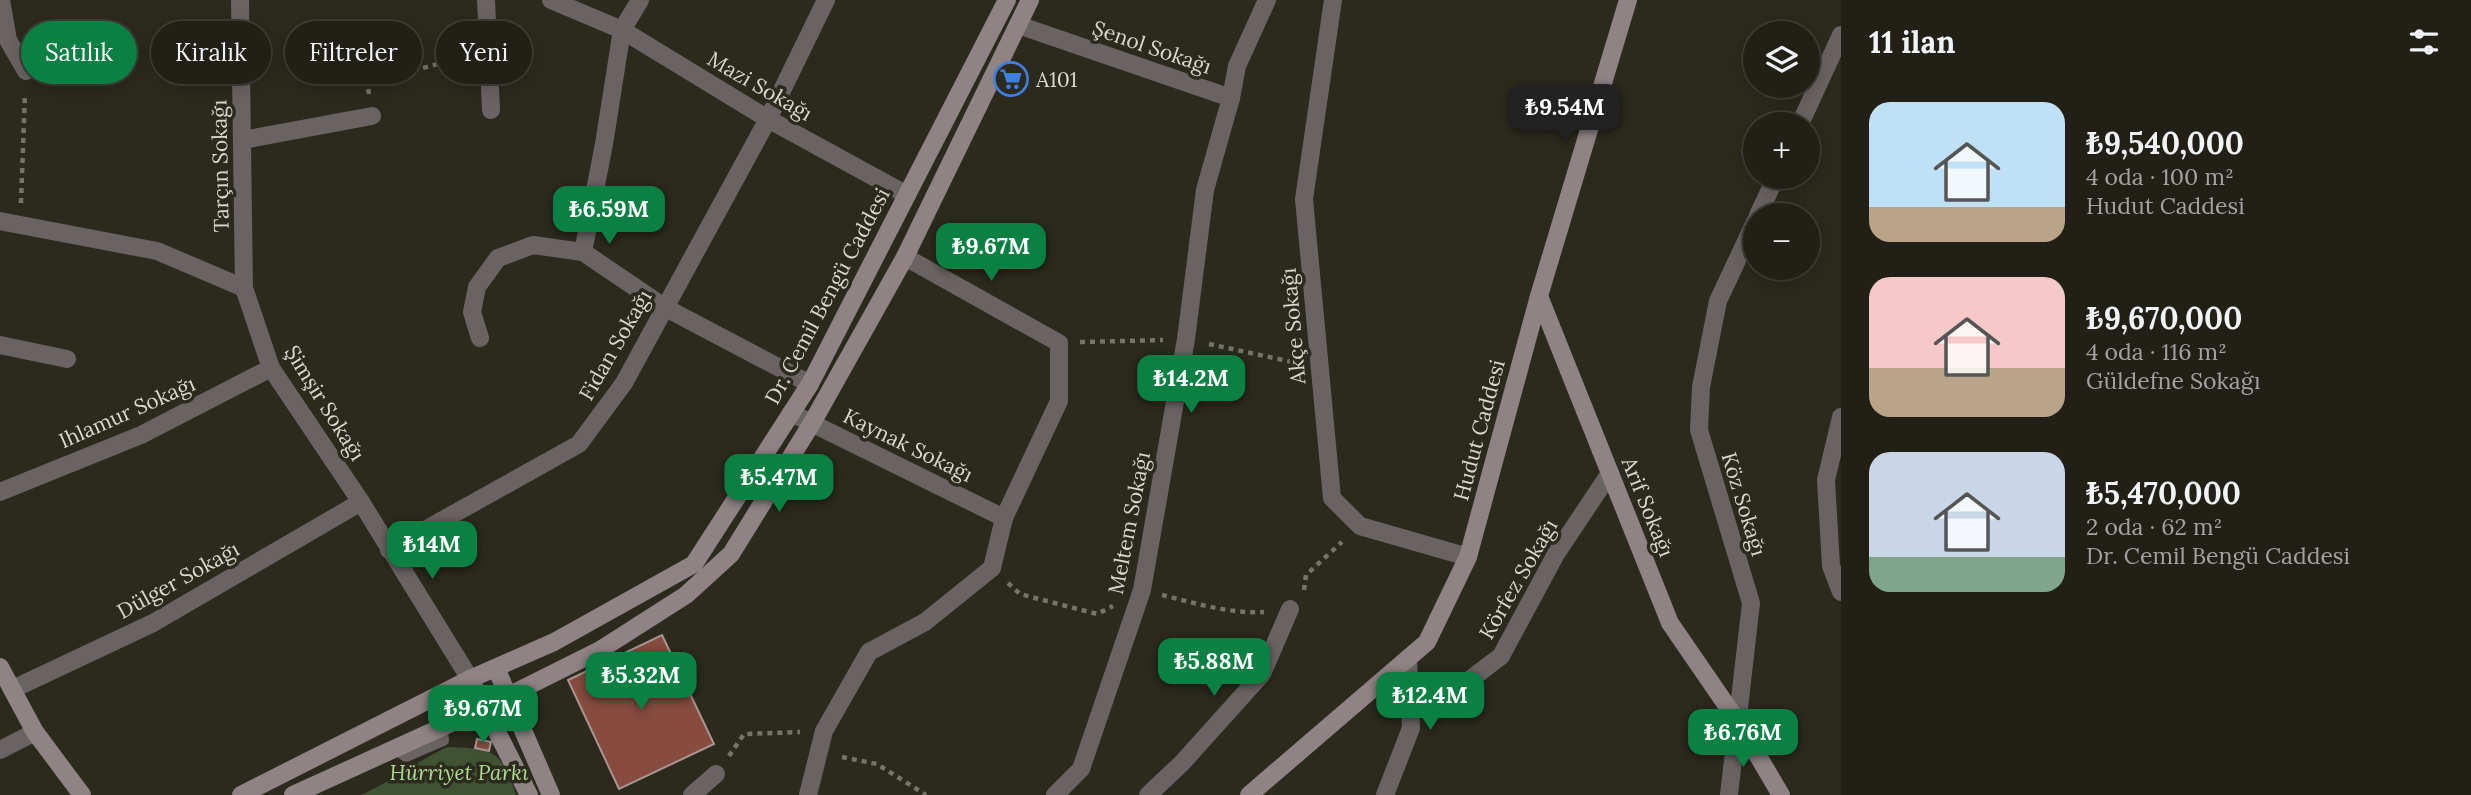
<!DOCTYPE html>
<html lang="tr">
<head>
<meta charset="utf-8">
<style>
	body { margin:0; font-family:Lora,serif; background:#2d2c23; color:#f1f3f6; height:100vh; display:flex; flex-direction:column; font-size:26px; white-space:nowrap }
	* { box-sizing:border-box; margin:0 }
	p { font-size:23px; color:#a2a2a1 }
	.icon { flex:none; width:38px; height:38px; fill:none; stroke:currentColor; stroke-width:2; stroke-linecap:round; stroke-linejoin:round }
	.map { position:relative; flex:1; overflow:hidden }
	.side { display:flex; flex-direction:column; background:#211f16; width:630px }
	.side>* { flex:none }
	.banner { position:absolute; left:21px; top:21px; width:665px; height:63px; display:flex; gap:14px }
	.tools { position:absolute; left:1743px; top:21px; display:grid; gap:14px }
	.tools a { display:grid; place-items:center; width:77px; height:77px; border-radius:50%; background:#211f16; box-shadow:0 4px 18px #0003,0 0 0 2px #3e3d35; font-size:35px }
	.price { position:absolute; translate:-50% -60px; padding:0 16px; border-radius:14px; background:#0b8043; color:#fff; font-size:23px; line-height:46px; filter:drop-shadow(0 2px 4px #0008) }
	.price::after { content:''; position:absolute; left:50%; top:42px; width:21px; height:16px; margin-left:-10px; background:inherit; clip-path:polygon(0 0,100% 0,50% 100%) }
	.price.current { background:#222; color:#fff }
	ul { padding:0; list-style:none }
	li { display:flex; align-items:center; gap:21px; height:175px; padding:0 28px }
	li span { display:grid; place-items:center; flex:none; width:196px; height:140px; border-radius:21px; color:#555 }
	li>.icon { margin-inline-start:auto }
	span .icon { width:84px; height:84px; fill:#fffc; stroke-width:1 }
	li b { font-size:30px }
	h2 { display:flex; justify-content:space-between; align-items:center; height:84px; padding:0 28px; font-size:30px }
	.tag { padding:0 24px; border-radius:32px; background:#211f16; box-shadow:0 4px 18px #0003,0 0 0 2px #3e3d35; font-size:24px; line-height:63px }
	.tag.current { background:#0b8043; color:#fff }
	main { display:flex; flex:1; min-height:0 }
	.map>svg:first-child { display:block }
	.green { fill:#3f5333 }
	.building { fill:#874b3f; stroke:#a79692; stroke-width:2 }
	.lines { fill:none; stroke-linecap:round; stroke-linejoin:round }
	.path { stroke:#767369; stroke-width:4.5; stroke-dasharray:5 5; stroke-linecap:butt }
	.lane { stroke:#6a6364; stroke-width:12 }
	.street { stroke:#6a6364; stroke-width:18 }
	.secondary { stroke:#8f8385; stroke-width:18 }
	.labels { text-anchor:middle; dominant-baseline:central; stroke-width:7; stroke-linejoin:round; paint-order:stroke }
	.street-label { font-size:21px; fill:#d9d7d0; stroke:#2c291d }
	.poi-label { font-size:21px; fill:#d9d7d0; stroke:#2c291d; text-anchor:start }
	.park-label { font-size:21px; font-style:italic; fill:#abdb8e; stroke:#2c291d }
</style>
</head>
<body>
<main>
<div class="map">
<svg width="1841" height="795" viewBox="0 0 1841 795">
	<rect width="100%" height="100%" fill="#2c291d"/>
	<path class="green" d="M448 747C495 749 501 750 516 795H361C392 781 418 760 448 747Z"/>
	<g class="building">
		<polygon points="662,635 714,744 619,789 568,680"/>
		<polygon points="477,739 491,742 489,751 475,748"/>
	</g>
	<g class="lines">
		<g class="path">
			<polyline points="369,94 367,82 466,57"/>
			<polyline points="21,203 25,93"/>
			<polyline points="1080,342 1163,340"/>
			<polyline points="1209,344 1297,363"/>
			<polyline points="1008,583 1020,594 1097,614 1113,606"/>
			<polyline points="1304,590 1306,575 1342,542"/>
			<path d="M1162 595C1195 603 1229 614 1264 612"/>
			<polyline points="729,756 744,734 800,732"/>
			<polyline points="842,757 877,764 926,795"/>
		</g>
		<polyline class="lane" points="395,748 406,756 443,740 441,727"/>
		<g class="street">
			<polyline points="1,0 8,40 26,71"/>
			<polyline points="240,0 244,288 271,368 361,502 470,679"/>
			<polyline points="486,0 491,110"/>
			<polyline points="551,0 622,30 768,119 907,195"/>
			<polyline points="1333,0 1304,199 1332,498 1360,526 1468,557"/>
			<polyline points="1018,25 1231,98"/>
			<polyline points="1800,124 1841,35"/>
			<polyline points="243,140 372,116"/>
			<polyline points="1758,215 1776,177"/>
			<polyline points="0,221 157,251 244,288"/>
			<polyline points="583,252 604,144 622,30 640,0"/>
			<polyline points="480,338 472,312 477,287 498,258 533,245 583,252 664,307 810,384"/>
			<polyline points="0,345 67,359"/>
			<polyline points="791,413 1004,518"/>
			<polyline points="1841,417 1826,480 1831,566 1841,592"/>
			<polyline points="0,492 141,435 271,368"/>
			<polyline points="389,550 579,444 624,383 768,119 826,0"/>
			<polyline points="13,689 153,623 361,502"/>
			<polyline points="1410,707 1442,698 1463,685 1501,656 1556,554 1610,473"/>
			<polyline points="0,750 35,732"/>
			<polyline points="692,795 716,774"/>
			<polyline points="808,795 824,731 869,652 925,622 992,568 1004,518 1059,401 1059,343 905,257"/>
			<polyline points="1055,795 1081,769 1142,590 1186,339 1205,190 1231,98 1237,66 1267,0"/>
			<polyline points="1148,795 1182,763 1262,674 1290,609"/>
			<polyline points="1385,795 1411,728 1408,658"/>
			<polyline points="1729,795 1751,603 1699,430 1701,387 1718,301 1755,222"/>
		</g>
		<g class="secondary">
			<polyline points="1539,296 1670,623 1738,722 1781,795"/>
			<polyline points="0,667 35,732 82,795"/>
			<polyline points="496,668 551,795"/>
			<polyline points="470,679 529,795"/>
			<polyline points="241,795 470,679 554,642 694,564 810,384 1007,0"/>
			<polyline points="293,795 484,708 600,650 686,595 731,554 812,423 905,257 1030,0"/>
			<polyline points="1249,795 1427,642 1468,557 1539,296 1628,0"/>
		</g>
	</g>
	<defs>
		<g id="supermarket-ring" transform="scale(1.75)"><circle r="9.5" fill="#2c291d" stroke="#3f7fe0" stroke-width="1.5"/><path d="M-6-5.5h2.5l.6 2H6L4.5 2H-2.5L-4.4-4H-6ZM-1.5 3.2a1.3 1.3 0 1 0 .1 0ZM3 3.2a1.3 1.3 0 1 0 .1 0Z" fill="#3f7fe0"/></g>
	</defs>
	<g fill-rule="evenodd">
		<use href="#supermarket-ring" x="1011" y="79"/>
	</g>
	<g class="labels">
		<g class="street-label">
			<text transform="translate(1152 47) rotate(19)">Şenol Sokağı</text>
			<text transform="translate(760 86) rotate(30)">Mazi Sokağı</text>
			<text transform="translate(220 166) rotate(-91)">Tarçın Sokağı</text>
			<text transform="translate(827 296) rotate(-62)">Dr. Cemil Bengü Caddesi</text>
			<text transform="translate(1293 326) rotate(-95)">Akçe Sokağı</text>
			<text transform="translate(615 345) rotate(-60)">Fidan Sokağı</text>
			<text transform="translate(325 403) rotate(58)">Şimşir Sokağı</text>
			<text transform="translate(127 412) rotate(-24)">Ihlamur Sokağı</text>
			<text transform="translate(1479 430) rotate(-75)">Hudut Caddesi</text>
			<text transform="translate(908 445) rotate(26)">Kaynak Sokağı</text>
			<text transform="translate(1744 504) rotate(73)">Köz Sokağı</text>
			<text transform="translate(1648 507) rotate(68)">Arif Sokağı</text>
			<text transform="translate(1129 523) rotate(-79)">Meltem Sokağı</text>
			<text transform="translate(1518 579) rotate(-60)">Körfez Sokağı</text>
			<text transform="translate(178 580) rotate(-29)">Dülger Sokağı</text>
		</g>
		<g class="poi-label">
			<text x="1036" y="79">A101</text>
		</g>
		<g class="park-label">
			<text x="459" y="772">Hürriyet Parkı</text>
		</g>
	</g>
</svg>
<div class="tools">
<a><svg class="icon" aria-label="layers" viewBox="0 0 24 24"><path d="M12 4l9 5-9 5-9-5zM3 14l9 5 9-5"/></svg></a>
<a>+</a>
<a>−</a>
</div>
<b class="price current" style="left:1565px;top:144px">₺9.54M</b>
<b class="price" style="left:609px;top:246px">₺6.59M</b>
<b class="price" style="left:991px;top:283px">₺9.67M</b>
<b class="price" style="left:1191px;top:415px">₺14.2M</b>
<b class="price" style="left:779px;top:514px">₺5.47M</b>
<b class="price" style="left:432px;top:581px">₺14M</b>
<b class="price" style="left:1214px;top:698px">₺5.88M</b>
<b class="price" style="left:641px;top:712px">₺5.32M</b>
<b class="price" style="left:1430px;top:732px">₺12.4M</b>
<b class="price" style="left:483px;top:745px">₺9.67M</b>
<b class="price" style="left:1743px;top:769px">₺6.76M</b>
<div class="banner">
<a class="tag current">Satılık</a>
<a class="tag">Kiralık</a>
<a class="tag">Filtreler</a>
<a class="tag">Yeni</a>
</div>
</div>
<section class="side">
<h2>11 ilan<svg class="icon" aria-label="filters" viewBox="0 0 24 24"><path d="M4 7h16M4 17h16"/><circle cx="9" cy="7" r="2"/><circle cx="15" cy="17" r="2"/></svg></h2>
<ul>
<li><span style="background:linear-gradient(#bfe0f5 75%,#b9a48a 0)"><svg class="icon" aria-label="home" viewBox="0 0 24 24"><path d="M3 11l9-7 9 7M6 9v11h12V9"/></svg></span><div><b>₺9,540,000</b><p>4 oda · 100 m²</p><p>Hudut Caddesi</p></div></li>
<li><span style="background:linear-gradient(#f6c9c9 65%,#b9a48a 0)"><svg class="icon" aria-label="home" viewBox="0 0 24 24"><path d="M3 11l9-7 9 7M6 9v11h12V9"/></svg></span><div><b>₺9,670,000</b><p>4 oda · 116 m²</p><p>Güldefne Sokağı</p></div></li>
<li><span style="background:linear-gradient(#c9d6e8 75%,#7fa58c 0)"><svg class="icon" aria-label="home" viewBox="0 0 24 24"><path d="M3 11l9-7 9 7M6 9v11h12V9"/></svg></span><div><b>₺5,470,000</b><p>2 oda · 62 m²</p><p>Dr. Cemil Bengü Caddesi</p></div></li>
</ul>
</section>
</main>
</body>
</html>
